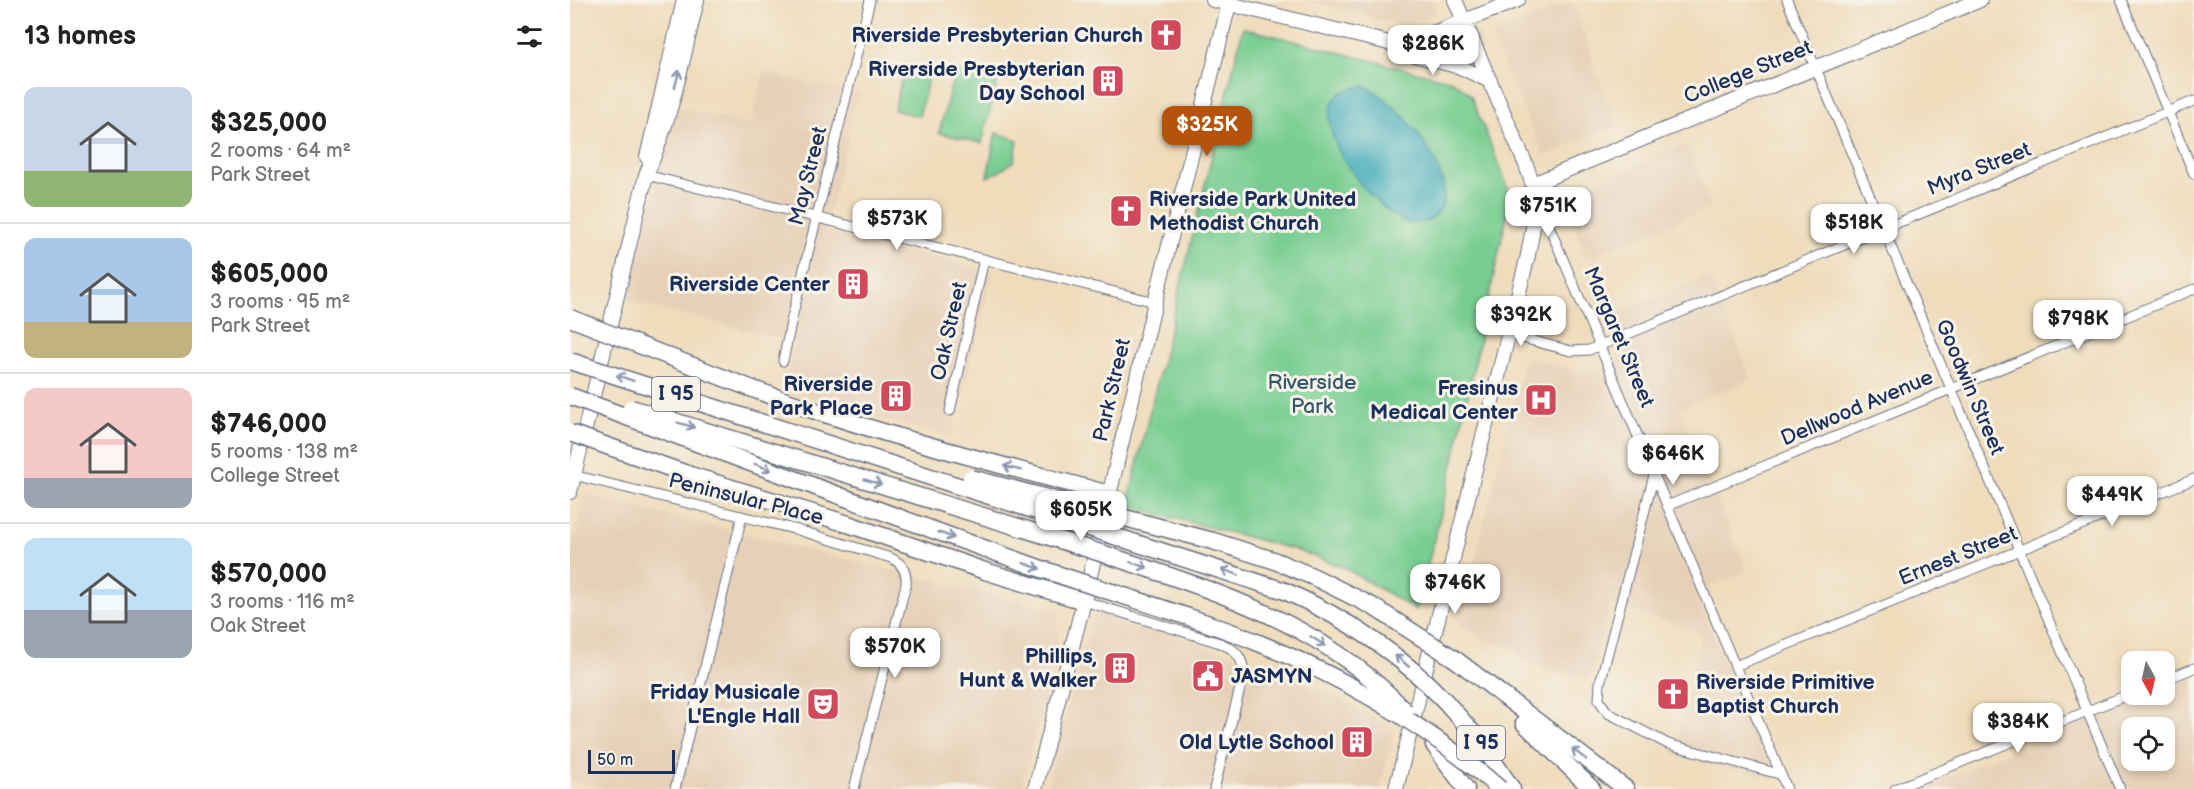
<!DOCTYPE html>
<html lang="en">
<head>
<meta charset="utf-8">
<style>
	body { margin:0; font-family:"Balsamiq Sans",sans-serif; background:#f2f2f2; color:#222; height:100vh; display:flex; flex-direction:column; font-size:22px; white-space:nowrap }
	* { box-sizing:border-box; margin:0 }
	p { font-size:20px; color:#767676 }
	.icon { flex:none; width:33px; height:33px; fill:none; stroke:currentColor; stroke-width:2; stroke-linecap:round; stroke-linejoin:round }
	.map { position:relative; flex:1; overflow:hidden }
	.details { display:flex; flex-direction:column; background:#fff; width:570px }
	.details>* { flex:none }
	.needle { width:39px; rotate:172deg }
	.fabs { position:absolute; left:1551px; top:651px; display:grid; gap:12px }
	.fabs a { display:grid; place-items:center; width:54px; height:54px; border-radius:12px; background:#fff; box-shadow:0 3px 9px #0003; font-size:30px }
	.scale { position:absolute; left:18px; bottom:15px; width:87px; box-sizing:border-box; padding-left:6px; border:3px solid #1b2f5e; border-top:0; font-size:16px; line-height:21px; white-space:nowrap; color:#1b2f5e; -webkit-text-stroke:4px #f7f3e8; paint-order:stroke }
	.price { position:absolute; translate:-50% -51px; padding:0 14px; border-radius:12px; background:#fff; color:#222; font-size:20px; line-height:39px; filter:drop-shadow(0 2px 3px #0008) }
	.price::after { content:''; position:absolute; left:50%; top:36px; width:18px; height:14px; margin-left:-9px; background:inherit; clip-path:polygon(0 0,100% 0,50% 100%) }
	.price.current { background:#b45309; color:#fff }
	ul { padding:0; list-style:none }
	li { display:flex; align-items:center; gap:18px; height:150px; padding:0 24px }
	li+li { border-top:2px solid #e0e0e0 }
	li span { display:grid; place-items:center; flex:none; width:168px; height:120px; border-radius:12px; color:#555 }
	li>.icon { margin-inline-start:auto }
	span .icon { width:72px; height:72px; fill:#fffc; stroke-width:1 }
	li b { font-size:26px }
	h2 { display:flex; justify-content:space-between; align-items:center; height:72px; padding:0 24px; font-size:26px }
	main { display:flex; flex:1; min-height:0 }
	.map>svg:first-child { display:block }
	.built { fill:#e6d0b7; fill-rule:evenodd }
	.green { fill:#78ce92; stroke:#4a7e78; stroke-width:1.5 }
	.water { fill:#3cabba; stroke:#2c6d8c; stroke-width:1.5 }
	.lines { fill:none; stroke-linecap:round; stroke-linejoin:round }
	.street-casing { stroke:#656c7f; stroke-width:11 }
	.secondary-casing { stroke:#656c7f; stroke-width:16 }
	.highway-casing { stroke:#656c7f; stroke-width:19 }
	.street { stroke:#fff; stroke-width:9 }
	.secondary { stroke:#fff; stroke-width:14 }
	.highway { stroke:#fff; stroke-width:16 }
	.highway-bridge-casing { stroke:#656c7f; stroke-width:19; stroke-linecap:butt }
	.highway-bridge { stroke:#fff; stroke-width:16 }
	.oneway { stroke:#8d97ae }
	.labels { text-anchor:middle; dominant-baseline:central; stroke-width:6; stroke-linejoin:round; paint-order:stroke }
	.shield { fill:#f7f3e8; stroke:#5d6a87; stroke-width:1.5 }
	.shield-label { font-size:20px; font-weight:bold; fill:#1b2f5e }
	.poi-label { font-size:21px; font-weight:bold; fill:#1b2f5e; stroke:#f7f3e8; text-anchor:end }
	.street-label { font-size:21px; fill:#1b2f5e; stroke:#f7f3e8 }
	.park-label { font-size:21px; fill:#32576b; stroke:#f7f3e8 }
</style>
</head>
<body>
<main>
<section class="details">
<h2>13 homes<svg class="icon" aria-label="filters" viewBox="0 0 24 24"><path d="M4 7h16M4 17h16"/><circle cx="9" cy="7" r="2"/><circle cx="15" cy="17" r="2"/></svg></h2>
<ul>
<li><span style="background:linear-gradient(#c9d6e8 70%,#8fb573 0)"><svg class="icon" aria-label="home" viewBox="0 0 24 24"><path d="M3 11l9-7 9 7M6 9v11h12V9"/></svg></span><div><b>$325,000</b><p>2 rooms · 64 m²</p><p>Park Street</p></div></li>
<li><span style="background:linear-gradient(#a9c7e8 70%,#c2b280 0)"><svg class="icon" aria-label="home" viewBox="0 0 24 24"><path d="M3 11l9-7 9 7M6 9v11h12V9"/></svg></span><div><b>$605,000</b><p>3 rooms · 95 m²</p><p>Park Street</p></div></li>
<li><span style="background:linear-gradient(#f6c9c9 75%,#9aa5b1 0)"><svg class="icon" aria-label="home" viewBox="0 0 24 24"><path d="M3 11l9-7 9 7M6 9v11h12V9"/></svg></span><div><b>$746,000</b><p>5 rooms · 138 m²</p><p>College Street</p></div></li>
<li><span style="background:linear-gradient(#bfe0f5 60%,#9aa5b1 0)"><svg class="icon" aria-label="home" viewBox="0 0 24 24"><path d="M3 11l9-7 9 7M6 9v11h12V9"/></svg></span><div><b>$570,000</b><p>3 rooms · 116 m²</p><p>Oak Street</p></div></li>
</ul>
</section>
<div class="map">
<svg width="1624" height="789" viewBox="0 0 1624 789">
	<rect width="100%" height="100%" fill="#f7f3e8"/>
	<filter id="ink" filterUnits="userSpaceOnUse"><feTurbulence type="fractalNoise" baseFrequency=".0167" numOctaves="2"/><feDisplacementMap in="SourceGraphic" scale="12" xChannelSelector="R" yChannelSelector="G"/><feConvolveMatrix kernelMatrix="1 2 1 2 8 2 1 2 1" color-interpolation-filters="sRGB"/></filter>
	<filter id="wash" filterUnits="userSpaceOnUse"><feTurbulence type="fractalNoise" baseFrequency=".008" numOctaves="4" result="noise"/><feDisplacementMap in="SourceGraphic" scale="24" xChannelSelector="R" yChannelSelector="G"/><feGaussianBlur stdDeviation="1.35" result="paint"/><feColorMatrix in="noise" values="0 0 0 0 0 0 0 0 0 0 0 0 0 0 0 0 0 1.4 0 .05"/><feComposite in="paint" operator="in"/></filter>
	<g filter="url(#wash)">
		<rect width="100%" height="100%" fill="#efdcbb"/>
		<g class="built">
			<polygon points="735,0 862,0 868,13 836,26"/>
			<polygon points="1001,2 1024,59 1021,61 1048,125 974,156 922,35"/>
			<polygon points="194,72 288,95 255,231 423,273 382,437 292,414 214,386 225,342 57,301 104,107 181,124"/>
			<polygon points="1117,144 1142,207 1017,258 993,196"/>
			<polygon points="1140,276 1181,379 1109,409 1177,570 1125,593 1205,779 1103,756 1132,632 1041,605 1020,679 949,660 946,649 918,641 889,624 955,358 1017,373 1058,356 1041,316"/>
			<polygon points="15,495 487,611 488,618 487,650 451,789 35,789 0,780 0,553"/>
			<polygon points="526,609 683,662 770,699 824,730 810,789 477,789 502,691"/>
			<path d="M1624 676V789H1348L1579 695 1594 694 1595 688ZM1562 728H1594V760H1562Z"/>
		</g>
		<g class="green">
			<polygon points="673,28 882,81 894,89 901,96 941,196 879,482 846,610 773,567 723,549 557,506"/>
			<polygon points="335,66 360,72 349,116 324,110"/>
			<polygon points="385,71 427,82 412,143 369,133"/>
			<polygon points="426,133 448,140 444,161 430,171 417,177"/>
		</g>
		<path class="water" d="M793 86C825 95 899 184 866 215 859 221 850 224 841 223 807 220 708 96 793 86Z"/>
	</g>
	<g filter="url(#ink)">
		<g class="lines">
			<g class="street-casing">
				<g id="street">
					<polyline points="1217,0 1550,789"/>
					<polyline points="1551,0 1624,174"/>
					<polyline points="76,175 585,302"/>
					<polyline points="968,200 1217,789"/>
					<polyline points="938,334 1001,351 1019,350 1624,101"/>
					<polyline points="213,361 222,318 300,0"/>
					<polyline points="380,411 414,259"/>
					<path d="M3 475 228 530 321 558C332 563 337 572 336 584L284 789"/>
					<polyline points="1084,475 1030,683 1029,700 1038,713 1098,744 1209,774"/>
					<polyline points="1097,506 1624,289"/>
					<path d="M514 601 650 643C666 649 675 660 673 677L644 789"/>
					<polyline points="1165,666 1624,479"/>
					<polyline points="1594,680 1624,668"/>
					<polyline points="105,789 172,516"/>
					<polyline points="1325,789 1562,693"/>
				</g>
			</g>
			<g class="secondary-casing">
				<g id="secondary">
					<polyline points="643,0 819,43 848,39 948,0"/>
					<polyline points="819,43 841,54 890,67 920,81"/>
					<polyline points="77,157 114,0"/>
					<polyline points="963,184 1410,0"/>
					<path d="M0 492 76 175C101 120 113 58 127 0"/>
					<polyline points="465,789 514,601 585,302 660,0"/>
					<polyline points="826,789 958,255 968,200 956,165 885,0"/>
				</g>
			</g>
			<g class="highway-casing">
				<g id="highway">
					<path d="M154 378C279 427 409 459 539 494"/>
					<polyline points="120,475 278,524 415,571 514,601"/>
					<polyline points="885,659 1056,789"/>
					<polyline points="875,701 910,741 942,789"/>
					<polyline points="954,723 1022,789"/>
					<polyline points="864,745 896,789"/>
				</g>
			</g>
			<use href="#street" class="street"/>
			<use href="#secondary" class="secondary"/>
			<use href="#highway" class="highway"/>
			<g class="highway-bridge-casing">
				<g id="highway-bridge">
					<polyline points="0,318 154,378"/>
					<path d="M0 361 715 591C776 618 829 653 875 701"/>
					<path d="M0 396C152 452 303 509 455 563 535 592 618 613 696 646 781 681 861 729 930 789"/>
					<path d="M61 408C180 444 298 481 416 517 470 534 523 550 576 568 671 599 765 635 835 711"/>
					<polyline points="0,433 120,475"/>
					<polyline points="401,478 643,541 703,560 744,577 802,606 885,659"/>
				</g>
			</g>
			<use href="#highway-bridge" class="highway-bridge"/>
		</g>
		<defs><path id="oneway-shaft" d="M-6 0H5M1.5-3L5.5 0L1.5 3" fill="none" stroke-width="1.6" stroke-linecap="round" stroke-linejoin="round" transform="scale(1.5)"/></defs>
		<g class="oneway">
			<use href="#oneway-shaft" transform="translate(107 79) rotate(-75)"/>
			<use href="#oneway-shaft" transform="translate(55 378) rotate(-162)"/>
			<use href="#oneway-shaft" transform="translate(116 425) rotate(17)"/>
			<use href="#oneway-shaft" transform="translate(193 467) rotate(20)"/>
			<use href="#oneway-shaft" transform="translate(442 468) rotate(-165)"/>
			<use href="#oneway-shaft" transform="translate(303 482) rotate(17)"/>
			<use href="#oneway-shaft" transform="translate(376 535) rotate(20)"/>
			<use href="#oneway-shaft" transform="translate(569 565) rotate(18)"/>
			<use href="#oneway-shaft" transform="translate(462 566) rotate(19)"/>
			<use href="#oneway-shaft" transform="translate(660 572) rotate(-162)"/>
			<use href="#oneway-shaft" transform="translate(748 641) rotate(32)"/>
			<use href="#oneway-shaft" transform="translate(832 661) rotate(-140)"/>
			<use href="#oneway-shaft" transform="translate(1009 754) rotate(-143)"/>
		</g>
	</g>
	<defs>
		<g id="church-square" transform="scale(1.725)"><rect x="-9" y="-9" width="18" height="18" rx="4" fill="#d1495b" stroke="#f7f3e8"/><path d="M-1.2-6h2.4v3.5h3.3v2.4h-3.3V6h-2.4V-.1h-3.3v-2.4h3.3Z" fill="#fff"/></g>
		<g id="building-square" transform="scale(1.725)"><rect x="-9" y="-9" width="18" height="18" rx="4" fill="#d1495b" stroke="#f7f3e8"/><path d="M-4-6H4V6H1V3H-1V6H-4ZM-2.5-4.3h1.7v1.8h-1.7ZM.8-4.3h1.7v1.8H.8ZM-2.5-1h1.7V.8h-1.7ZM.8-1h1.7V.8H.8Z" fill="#fff"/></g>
		<g id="hospital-square" transform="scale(1.725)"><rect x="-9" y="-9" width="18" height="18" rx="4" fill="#d1495b" stroke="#f7f3e8"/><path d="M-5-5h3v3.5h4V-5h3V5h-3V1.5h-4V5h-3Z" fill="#fff"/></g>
		<g id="civic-square" transform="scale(1.725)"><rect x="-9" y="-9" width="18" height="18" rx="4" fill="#d1495b" stroke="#f7f3e8"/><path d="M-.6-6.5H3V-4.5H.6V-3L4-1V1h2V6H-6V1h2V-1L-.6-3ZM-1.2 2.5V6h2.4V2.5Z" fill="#fff"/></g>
		<g id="theatre-square" transform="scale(1.725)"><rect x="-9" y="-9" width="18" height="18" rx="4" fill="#d1495b" stroke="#f7f3e8"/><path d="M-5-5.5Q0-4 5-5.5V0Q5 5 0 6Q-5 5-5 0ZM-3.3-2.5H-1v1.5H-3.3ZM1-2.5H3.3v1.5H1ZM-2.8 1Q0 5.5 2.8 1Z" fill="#fff"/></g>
	</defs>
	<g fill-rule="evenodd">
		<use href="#church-square" x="596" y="35"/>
		<use href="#building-square" x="538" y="81"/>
		<use href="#church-square" x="556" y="211"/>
		<use href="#building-square" x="283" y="284"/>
		<use href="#building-square" x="326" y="396"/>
		<use href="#hospital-square" x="971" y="400"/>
		<use href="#building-square" x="550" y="668"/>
		<use href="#civic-square" x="638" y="676"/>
		<use href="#church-square" x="1103" y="694"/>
		<use href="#theatre-square" x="253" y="704"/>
		<use href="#building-square" x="787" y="742"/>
	</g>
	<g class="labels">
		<g class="shield">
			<rect x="82" y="377" width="48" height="34" rx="4.5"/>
			<rect x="887" y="726" width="48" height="34" rx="4.5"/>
		</g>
		<g class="shield-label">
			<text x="106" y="394">I 95</text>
			<text x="911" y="743">I 95</text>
		</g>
		<g class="poi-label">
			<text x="573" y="35">Riverside Presbyterian Church</text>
			<text x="515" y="69">Riverside Presbyterian<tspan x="515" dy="24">Day School</tspan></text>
			<text x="579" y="199" text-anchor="start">Riverside Park United<tspan x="579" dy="24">Methodist Church</tspan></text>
			<text x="260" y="284">Riverside Center</text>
			<text x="303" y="384">Riverside<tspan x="303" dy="24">Park Place</tspan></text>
			<text x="948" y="388">Fresinus<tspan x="948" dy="24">Medical Center</tspan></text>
			<text x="527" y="656">Phillips,<tspan x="527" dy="24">Hunt &amp; Walker</tspan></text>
			<text x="661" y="676" text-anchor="start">JASMYN</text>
			<text x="1126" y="682" text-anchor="start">Riverside Primitive<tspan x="1126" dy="24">Baptist Church</tspan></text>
			<text x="230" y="692">Friday Musicale<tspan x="230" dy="24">L'Engle Hall</tspan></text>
			<text x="764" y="742">Old Lytle School</text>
		</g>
		<g class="street-label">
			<text transform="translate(1178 72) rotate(-22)">College Street</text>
			<text transform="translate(1409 169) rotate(-22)">Myra Street</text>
			<text transform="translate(238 176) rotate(-76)">May Street</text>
			<text transform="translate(379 331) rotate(-77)">Oak Street</text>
			<text transform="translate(1049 337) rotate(67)">Margaret Street</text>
			<text transform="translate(1400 387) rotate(67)">Goodwin Street</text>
			<text transform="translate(542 390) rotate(-77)">Park Street</text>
			<text transform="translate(1287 408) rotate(-23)">Dellwood Avenue</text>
			<text transform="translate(176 499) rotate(14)">Peninsular Place</text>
			<text transform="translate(1388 556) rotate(-22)">Ernest Street</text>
		</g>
		<g class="park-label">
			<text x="742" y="382">Riverside<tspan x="742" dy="24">Park</tspan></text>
		</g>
	</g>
</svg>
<div class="fabs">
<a><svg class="needle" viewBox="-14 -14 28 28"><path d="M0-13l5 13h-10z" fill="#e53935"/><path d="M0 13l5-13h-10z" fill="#767676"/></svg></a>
<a><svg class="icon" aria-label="locate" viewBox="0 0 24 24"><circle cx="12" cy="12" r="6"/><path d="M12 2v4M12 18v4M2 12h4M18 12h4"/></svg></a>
</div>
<div class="scale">50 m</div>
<b class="price" style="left:863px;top:76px">$286K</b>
<b class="price current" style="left:637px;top:157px">$325K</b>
<b class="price" style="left:978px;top:238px">$751K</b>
<b class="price" style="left:327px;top:251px">$573K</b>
<b class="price" style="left:1284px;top:255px">$518K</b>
<b class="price" style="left:951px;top:347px">$392K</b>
<b class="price" style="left:1508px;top:351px">$798K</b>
<b class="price" style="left:1103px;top:486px">$646K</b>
<b class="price" style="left:1542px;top:527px">$449K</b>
<b class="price" style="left:511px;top:542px">$605K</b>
<b class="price" style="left:885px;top:615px">$746K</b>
<b class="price" style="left:325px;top:679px">$570K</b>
<b class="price" style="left:1448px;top:754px">$384K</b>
</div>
</main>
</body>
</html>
